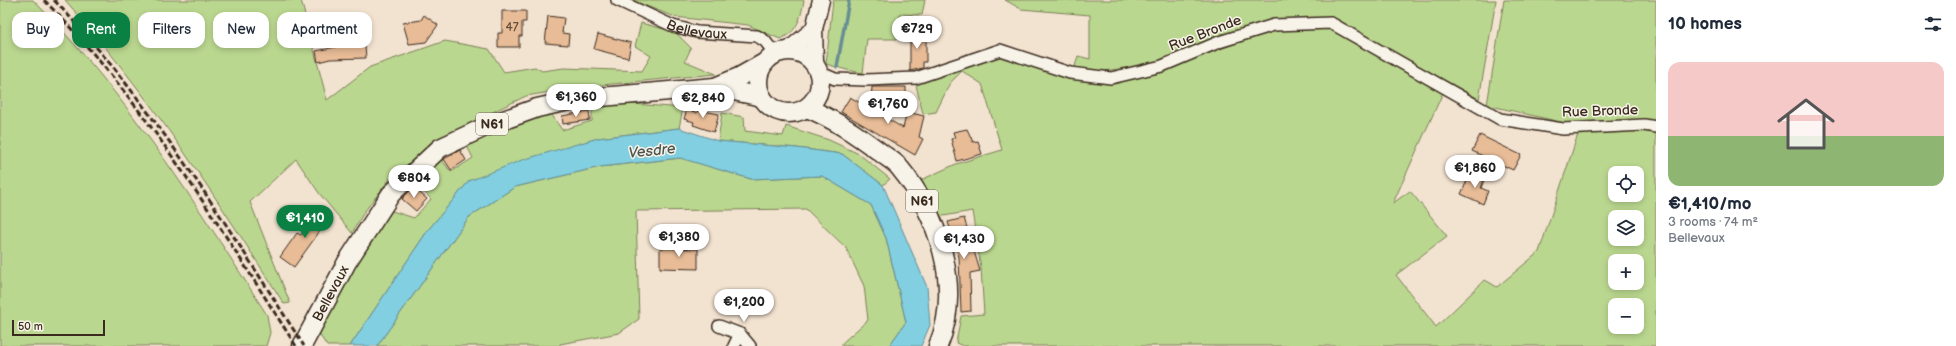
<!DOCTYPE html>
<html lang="en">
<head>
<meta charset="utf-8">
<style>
	body { margin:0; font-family:"Balsamiq Sans",sans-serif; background:#f2f2f3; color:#1f2937; height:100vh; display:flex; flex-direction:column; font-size:15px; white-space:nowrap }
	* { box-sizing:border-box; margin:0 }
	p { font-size:13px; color:#747a83 }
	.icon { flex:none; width:22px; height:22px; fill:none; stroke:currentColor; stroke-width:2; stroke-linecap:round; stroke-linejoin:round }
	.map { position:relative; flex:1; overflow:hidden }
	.drawer { display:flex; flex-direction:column; background:#fff; width:300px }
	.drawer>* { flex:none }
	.top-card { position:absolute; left:12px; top:12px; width:380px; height:36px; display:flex; gap:8px }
	.controls { position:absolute; left:1608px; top:166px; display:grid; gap:8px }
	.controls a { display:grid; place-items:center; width:36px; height:36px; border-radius:8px; background:#fff; box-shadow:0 2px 6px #0003; font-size:20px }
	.scale { position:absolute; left:12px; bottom:10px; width:93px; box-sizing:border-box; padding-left:4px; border:2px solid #3b2a1e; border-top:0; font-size:11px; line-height:14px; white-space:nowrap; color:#3b2a1e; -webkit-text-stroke:3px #f7f3e8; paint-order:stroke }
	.price { position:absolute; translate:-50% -34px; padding:0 9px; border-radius:14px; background:#fff; color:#222; font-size:13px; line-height:26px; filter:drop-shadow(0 1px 2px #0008) }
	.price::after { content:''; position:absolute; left:50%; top:24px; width:12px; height:9px; margin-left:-6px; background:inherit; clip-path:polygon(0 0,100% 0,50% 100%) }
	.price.active { background:#0b8043; color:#fff }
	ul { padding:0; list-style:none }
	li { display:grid; align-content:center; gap:8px; height:212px; padding:0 12px }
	li span { display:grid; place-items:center; height:124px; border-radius:12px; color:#555 }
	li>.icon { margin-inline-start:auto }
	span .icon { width:72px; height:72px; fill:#fffc; stroke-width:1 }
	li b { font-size:17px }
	h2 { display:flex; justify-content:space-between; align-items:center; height:48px; padding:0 12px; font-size:17px }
	.tag { padding:0 14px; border-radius:12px; background:#fff; box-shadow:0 2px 6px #0003; font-size:14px; line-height:36px }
	.tag.active { background:#0b8043; color:#fff }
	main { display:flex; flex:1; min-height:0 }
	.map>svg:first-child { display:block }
	.green { fill:#bad78f; stroke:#7a8056; fill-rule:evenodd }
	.water { fill:#82cfe1; stroke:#668d93 }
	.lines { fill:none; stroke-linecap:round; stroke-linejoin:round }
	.stream { stroke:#668d93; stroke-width:3.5 }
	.building { fill:#e7bc97; stroke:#3b2a1e }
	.minor-casing { stroke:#3b2a1e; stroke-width:14 }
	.secondary-casing { stroke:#3b2a1e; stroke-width:19 }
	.primary-casing { stroke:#3b2a1e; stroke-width:21 }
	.minor { stroke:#f7f3e8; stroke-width:11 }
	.secondary { stroke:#f7f3e8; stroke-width:16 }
	.primary { stroke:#f7f3e8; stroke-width:18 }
	.rail { stroke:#3b2a1e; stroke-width:3; stroke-dasharray:6 3; stroke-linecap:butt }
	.labels { text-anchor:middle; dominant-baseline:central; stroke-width:3; stroke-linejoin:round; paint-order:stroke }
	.number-label { font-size:12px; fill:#664e3c }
	.shield { fill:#f7f3e8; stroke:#73665b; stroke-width:1 }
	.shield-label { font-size:13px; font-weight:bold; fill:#3b2a1e }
	.street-label { font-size:14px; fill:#3b2a1e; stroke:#f7f3e8 }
	.water-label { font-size:15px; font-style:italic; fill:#4d534f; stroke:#f7f3e8 }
</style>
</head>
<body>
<main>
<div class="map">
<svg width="1656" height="346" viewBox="0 0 1656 346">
	<rect width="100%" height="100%" fill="#f2e2d0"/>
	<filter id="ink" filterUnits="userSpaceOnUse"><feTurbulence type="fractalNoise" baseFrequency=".025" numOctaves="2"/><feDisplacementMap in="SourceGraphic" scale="8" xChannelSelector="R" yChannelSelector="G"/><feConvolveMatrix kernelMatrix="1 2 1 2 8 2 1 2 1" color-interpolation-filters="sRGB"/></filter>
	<g filter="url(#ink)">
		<g class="green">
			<path d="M0 0H33C126 93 197 205 267 315L270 333 266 346H0Z"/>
			<path d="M65 0H301L327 100 370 67 445 41 489 49 504 72 535 67 542 71 564 68 642 71 651 56 635 46 641 23 675 32 691 48 685 61 716 74 581 87 526 96 482 117 438 143 393 175 364 212 352 233 319 193 296 159 250 202 290 303 284 304C217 198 149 94 65 0Z"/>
			<path d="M631 0H804C801 17 798 32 780 39L748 25 675 17Z"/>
			<polygon points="833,0 925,0 922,15 900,14 901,39 867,39 863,73 847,70 826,64"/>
			<polygon points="1005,0 1496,0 1479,99 1330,17 1251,26 1161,63 1096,72 1074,70 1078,56 1090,59 1090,15 1021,9"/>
			<polygon points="1504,0 1656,0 1656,125 1578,126 1487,105"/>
			<path d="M1300 27 1335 30 1445 88 1393 203 1410 191 1447 236 1396 275 1436 327 1485 280 1497 287 1539 252 1578 134 1648 129 1656 131V346H963L956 343 961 316 984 314 981 268 972 211 938 217 919 181 956 164 1002 150 982 84 962 71 950 83 936 112 923 114 915 81 999 53 1062 77 1117 80 1174 66 1267 32ZM1615 173H1637V195H1615ZM1615 217H1637V239H1615ZM1615 261H1637V283H1615ZM1615 305H1637V327H1615Z"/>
			<polygon points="633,104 683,108 679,128 598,138 469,181 428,230 350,346 327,346 317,331 342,281 392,211 414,218 431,199 414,181 438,155 451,172 473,158 465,142 546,106 562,130 592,121 592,106"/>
			<polygon points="722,113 744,117 745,131 783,136 786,126 829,140 859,154 890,179 883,185 842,154 797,148 718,141"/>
			<polygon points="681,158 751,179 822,176 871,205 886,238 906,322 889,346 842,346 842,343 868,320 864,286 846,248 806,209 636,211 639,319 619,333 560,344 560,346 377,346 469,217 515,187 600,167"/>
		</g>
		<polygon class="water" points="679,128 718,141 797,148 842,154 883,185 927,287 930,325 921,346 889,346 906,322 886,238 871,205 822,176 751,179 680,158 600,167 515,187 469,217 377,346 350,346 428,230 469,181 522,160 598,138"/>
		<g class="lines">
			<polyline class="stream" points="837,67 849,0"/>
		</g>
		<g class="building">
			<polygon points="502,11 526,11 526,22 522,22 522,36 519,36 519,47 498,47 498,33 502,33"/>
			<polygon points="424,15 438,25 426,42 409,44 403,23 421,20"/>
			<polygon points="548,16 564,18 562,33 569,34 568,45 545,43"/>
			<polygon points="920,28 920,39 926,39 926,62 923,62 923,68 910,71 910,29"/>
			<polygon points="598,34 631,43 628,58 594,49"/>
			<polygon points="357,39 358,46 365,46 366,58 330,59 318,62 316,51 336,47 335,40"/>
			<polygon points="872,87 906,87 906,103 871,101"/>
			<polygon points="850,97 903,128 907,112 924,116 919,137 923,139 915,155 841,112"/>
			<polygon points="687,109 697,113 698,110 719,114 714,132 693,125 694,122 684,119"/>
			<polygon points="589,111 590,120 563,124 562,116"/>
			<polygon points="967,129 973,142 978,141 982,154 957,161 951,139 955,138 953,132"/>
			<polygon points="1480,135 1521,155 1513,170 1472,151"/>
			<polygon points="460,150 466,160 451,170 444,159"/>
			<polygon points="1470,174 1484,180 1481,188 1488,191 1483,204 1461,194"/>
			<polygon points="413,187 427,199 416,211 402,199"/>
			<polygon points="320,208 330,217 294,267 280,257 297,233 301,235"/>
			<polygon points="964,218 980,271 970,273 971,311 961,312 959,257 948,222"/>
			<polygon points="660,248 698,249 698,269 660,268"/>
		</g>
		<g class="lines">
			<g class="minor-casing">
				<g id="minor">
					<path id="s1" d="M617 0 673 26 697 32 757 36 765 41 775 54"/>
					<polyline points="819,72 835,79 866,80 916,78 1000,50 1070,73 1111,78 1162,66 1219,42 1274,25 1331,23 1500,119 1563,129 1644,125 1656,127"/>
					<polyline points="719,326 740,334 750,346"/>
					<polyline points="734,346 740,334"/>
				</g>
			</g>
			<g class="secondary-casing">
				<g id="secondary">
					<polyline points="789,50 814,29"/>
					<polyline points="815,63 814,29 821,0"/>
				</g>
			</g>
			<g class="primary-casing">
				<g id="primary">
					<circle cx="789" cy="82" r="31"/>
					<polyline points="715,87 739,77 764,63"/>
					<path d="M807 108C834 119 857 135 880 152 886 157 894 161 899 167 938 214 963 287 938 346"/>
					<path id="s2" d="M302 346 347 262 391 194 440 148 487 126 537 108 578 99 715 87 762 97"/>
				</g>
			</g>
			<use href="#minor" class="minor"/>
			<use href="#secondary" class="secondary"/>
			<use href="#primary" class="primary"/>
			<g class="rail">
				<path d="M44 0C145 102 219 226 296 346"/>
				<path d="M54 0C153 104 227 226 304 346"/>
			</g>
		</g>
	</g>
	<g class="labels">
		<g class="number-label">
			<text x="512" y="27">47</text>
		</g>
		<g class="shield">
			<rect x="476" y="113" width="32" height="22" rx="3"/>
			<rect x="906" y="190" width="32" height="22" rx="3"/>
		</g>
		<g class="shield-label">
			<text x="492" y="124">N61</text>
			<text x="922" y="201">N61</text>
		</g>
		<g class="street-label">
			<text stroke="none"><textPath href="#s1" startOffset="86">Bellevaux</textPath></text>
			<text transform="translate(1205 33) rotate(-21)">Rue Bronde</text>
			<text transform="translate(1600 111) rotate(-2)">Rue Bronde</text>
			<text stroke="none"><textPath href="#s2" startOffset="60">Bellevaux</textPath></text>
		</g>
		<g class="water-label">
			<text transform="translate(652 151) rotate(-6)">Vesdre</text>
		</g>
	</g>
</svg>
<div class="controls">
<a><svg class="icon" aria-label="locate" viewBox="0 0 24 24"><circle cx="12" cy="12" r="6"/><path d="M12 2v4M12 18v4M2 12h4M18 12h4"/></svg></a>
<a><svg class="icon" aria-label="layers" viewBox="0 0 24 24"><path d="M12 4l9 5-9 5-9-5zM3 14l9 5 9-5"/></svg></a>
<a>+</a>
<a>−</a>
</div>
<div class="scale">50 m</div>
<b class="price" style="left:917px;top:50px">€729</b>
<b class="price" style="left:576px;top:118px">€1,360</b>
<b class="price" style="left:703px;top:119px">€2,840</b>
<b class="price" style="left:888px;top:125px">€1,760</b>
<b class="price" style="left:1475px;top:189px">€1,860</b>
<b class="price" style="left:414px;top:199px">€804</b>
<b class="price active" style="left:305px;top:239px">€1,410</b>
<b class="price" style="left:679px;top:258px">€1,380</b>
<b class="price" style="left:964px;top:260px">€1,430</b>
<b class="price" style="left:744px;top:323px">€1,200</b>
<div class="top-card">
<a class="tag">Buy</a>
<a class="tag active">Rent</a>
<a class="tag">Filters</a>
<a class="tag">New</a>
<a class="tag">Apartment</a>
</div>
</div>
<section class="drawer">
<h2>10 homes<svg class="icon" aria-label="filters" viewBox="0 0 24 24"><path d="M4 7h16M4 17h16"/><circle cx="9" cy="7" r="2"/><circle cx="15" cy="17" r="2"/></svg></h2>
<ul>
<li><span style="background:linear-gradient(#f6c9c9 60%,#8fb573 0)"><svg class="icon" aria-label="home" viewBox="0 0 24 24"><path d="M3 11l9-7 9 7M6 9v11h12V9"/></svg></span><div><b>€1,410/mo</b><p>3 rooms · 74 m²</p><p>Bellevaux</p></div></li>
</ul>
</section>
</main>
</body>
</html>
